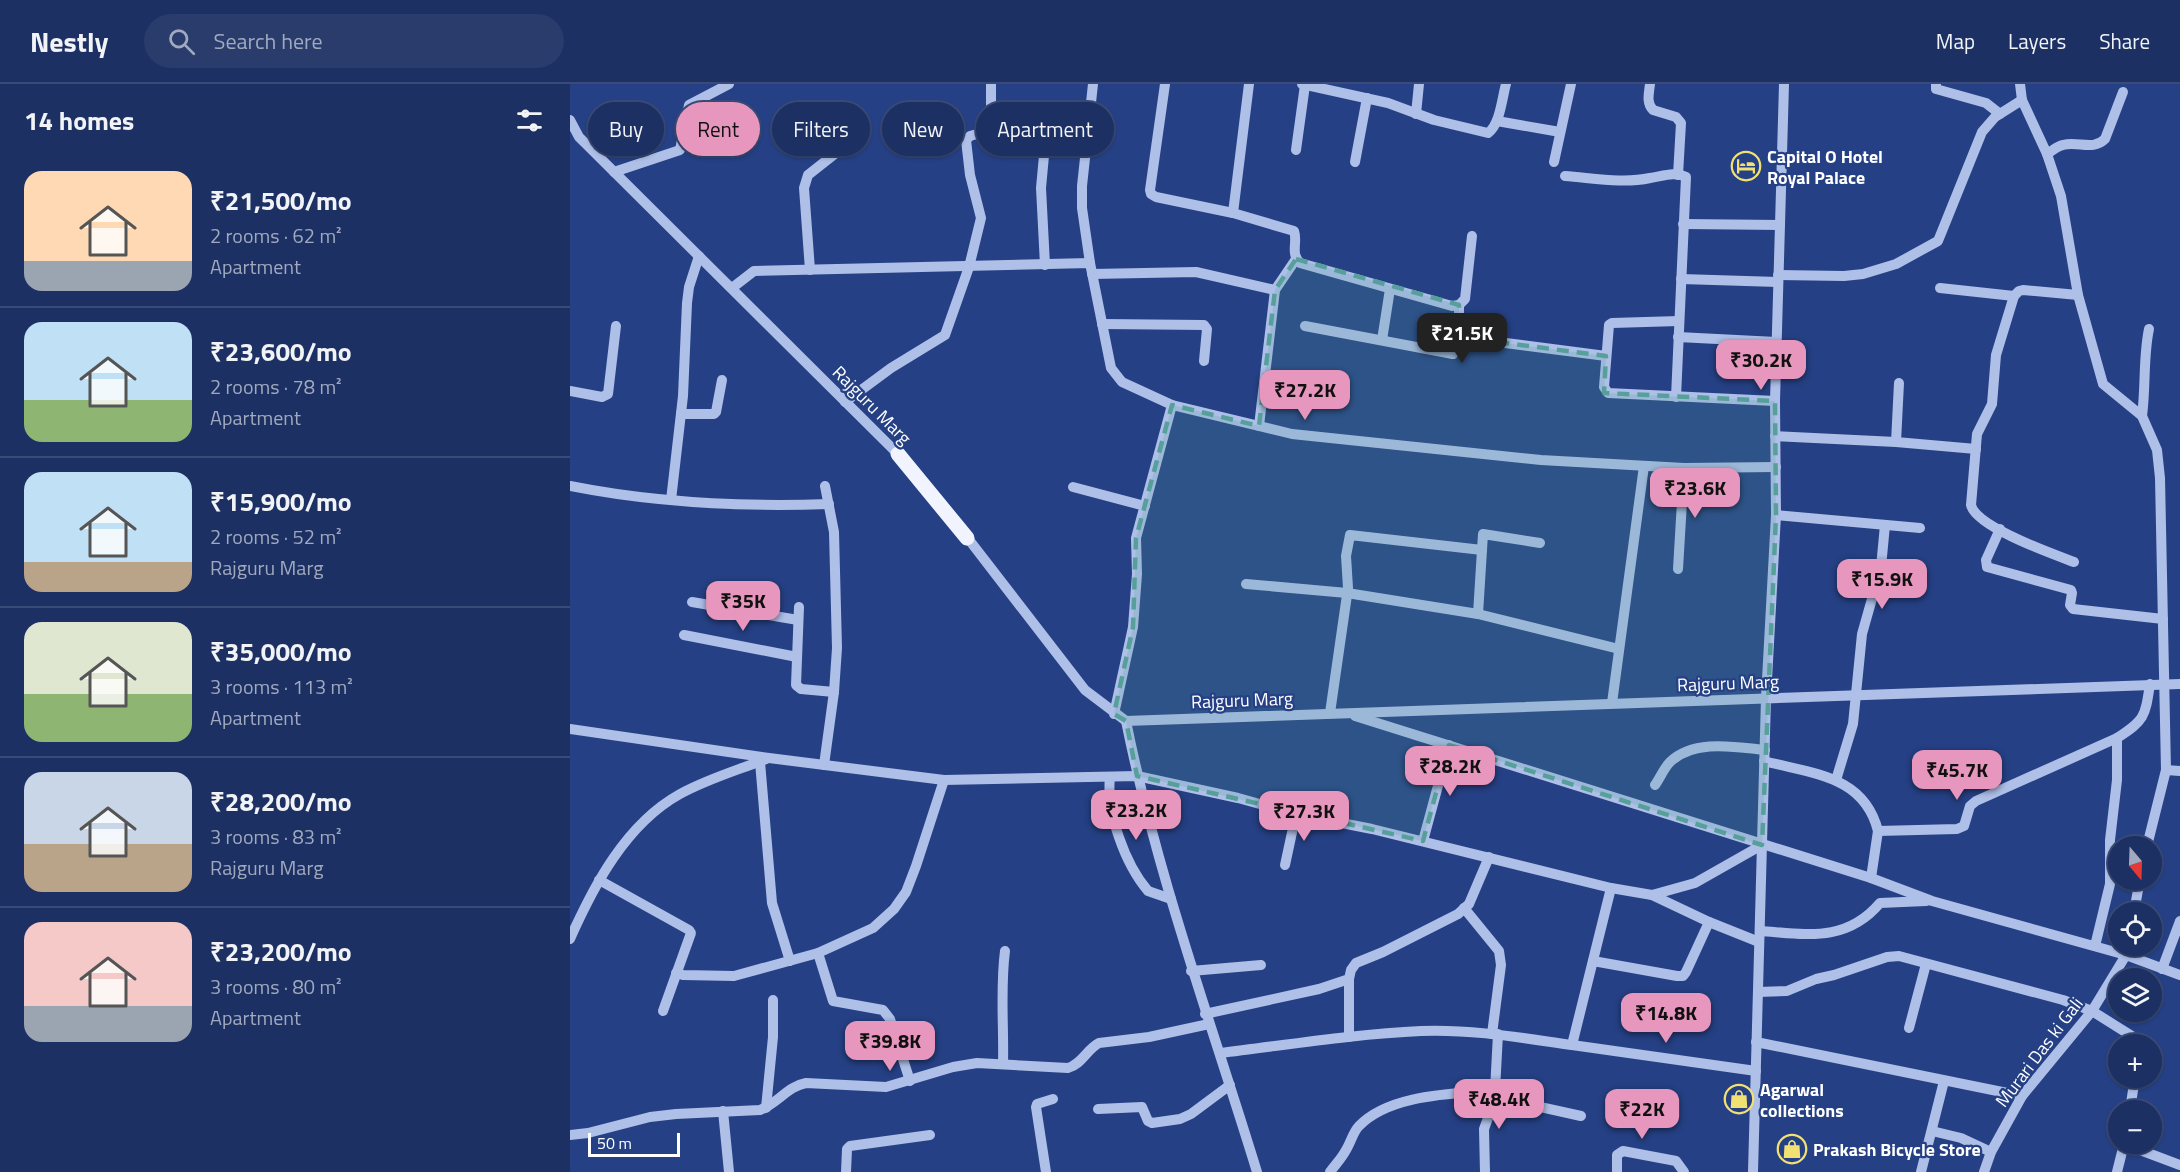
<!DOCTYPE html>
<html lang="en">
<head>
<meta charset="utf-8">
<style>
	body { margin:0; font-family:"Titillium Web",sans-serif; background:#293c6c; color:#f1f3f6; height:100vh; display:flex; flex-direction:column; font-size:22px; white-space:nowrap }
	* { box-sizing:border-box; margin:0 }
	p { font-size:20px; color:#a0a9be }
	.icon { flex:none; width:33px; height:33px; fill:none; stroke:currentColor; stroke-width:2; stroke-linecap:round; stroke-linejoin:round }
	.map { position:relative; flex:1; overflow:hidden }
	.sheet { display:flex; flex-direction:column; background:#1c3063; width:570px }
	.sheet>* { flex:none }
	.hud { position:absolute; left:18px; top:18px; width:570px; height:54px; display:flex; gap:12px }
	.needle { width:39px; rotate:161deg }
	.fabs { position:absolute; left:1538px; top:752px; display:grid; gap:12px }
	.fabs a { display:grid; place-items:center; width:54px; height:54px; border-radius:50%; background:#1c3063; box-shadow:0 2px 4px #0004,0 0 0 2px #3a4b78; font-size:30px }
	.scale { position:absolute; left:18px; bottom:15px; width:92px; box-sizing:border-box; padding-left:6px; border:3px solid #fff; border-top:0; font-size:16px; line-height:21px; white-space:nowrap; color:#fff; -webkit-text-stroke:4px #254084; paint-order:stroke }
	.price { position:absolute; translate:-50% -51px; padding:0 14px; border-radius:12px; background:#e797bd; color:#111; font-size:20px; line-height:39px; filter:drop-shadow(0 2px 3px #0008) }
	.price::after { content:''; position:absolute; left:50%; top:36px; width:18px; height:14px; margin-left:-9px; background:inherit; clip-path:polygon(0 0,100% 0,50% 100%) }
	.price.active { background:#222; color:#fff }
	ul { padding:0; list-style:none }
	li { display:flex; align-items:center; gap:18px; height:150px; padding:0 24px }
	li+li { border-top:2px solid #3a4b78 }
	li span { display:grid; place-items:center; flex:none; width:168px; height:120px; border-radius:18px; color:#555 }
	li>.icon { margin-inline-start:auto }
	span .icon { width:72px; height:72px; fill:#fffc; stroke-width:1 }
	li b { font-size:26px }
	h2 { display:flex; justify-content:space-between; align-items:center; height:72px; padding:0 24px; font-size:26px }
	.tag { padding:0 21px; border-radius:27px; background:#1c3063; box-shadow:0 2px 4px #0004,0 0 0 2px #3a4b78; font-size:21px; line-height:54px }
	.tag.active { background:#e797bd; color:#111 }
	header { display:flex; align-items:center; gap:36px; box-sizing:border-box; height:84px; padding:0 30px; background:#1c3063; border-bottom:2px solid #3a4b78 }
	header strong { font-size:28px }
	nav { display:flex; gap:33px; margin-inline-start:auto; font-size:21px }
	.search { width:420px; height:54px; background:#293c6c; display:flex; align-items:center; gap:15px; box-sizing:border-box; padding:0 21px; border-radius:33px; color:#a0a9be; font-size:22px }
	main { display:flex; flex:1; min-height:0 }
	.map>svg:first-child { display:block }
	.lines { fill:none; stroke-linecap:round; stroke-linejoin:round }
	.minor { stroke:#aebfe8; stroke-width:10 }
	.major { stroke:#f1f4fe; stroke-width:15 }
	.marked { fill:#579f9a; fill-opacity:0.2; stroke:#579f9a; stroke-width:4.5; stroke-dasharray:12 8; stroke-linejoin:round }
	.labels { text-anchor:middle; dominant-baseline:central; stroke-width:4.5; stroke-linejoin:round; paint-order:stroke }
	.poi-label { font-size:18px; font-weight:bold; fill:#fff; stroke:#254084; text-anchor:start }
	.street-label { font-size:18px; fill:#fff; stroke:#254084 }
</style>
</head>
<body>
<header>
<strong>Nestly</strong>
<div class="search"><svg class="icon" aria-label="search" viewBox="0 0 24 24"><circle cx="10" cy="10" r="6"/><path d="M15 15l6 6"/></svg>Search here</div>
<nav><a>Map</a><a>Layers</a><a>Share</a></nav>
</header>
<main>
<section class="sheet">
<h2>14 homes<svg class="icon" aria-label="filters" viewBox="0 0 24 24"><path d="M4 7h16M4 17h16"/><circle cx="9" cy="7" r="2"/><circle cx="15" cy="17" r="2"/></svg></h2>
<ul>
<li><span style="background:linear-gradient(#ffd9b3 75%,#9aa5b1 0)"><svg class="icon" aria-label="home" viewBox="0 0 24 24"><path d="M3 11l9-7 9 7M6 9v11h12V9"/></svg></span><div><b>₹21,500/mo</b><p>2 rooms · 62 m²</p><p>Apartment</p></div></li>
<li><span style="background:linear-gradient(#bfe0f5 65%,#8fb573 0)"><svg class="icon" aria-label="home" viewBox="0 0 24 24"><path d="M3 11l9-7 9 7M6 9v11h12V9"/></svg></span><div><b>₹23,600/mo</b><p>2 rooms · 78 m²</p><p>Apartment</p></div></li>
<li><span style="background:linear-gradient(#bfe0f5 75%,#b9a48a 0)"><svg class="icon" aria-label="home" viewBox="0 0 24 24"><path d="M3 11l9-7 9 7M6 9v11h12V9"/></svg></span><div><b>₹15,900/mo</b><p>2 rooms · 52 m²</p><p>Rajguru Marg</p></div></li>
<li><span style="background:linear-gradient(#dfe7d0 60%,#8fb573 0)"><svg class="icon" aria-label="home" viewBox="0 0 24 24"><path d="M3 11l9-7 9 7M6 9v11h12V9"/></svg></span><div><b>₹35,000/mo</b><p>3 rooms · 113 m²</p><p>Apartment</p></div></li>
<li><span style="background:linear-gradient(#c9d6e8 60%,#b9a48a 0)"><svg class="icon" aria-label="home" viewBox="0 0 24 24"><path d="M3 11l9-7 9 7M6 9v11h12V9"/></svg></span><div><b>₹28,200/mo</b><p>3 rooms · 83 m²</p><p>Rajguru Marg</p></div></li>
<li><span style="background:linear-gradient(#f6c9c9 70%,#9aa5b1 0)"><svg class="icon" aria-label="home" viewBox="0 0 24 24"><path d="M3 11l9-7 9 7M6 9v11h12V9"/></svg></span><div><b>₹23,200/mo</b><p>3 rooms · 80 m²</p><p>Apartment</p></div></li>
</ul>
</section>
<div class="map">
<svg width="1610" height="1088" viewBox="0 0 1610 1088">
	<rect width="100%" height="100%" fill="#254084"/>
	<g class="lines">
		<g class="minor">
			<path d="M595 0 580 106 581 110 586 113 663 129 724 147C728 158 720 169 730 179L882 222 889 221 895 215 902 152"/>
			<path d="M732 0 818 19 864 36 918 49C930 41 932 14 936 0"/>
			<path d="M1080 0C1079 9 1076 19 1083 26L1106 33 1111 39 1108 91"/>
			<polyline points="1366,0 1366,5 1416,19 1430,30"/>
			<polyline points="1450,0 1452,16 1477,70 1491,112 1508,211 1533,300 1572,332 1587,366 1590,394 1596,686 1577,762"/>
			<polyline points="846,30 849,0"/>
			<polyline points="0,36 9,53 332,374"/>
			<polyline points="927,37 990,48"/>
			<polyline points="726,66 735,1"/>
			<path d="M1477 70C1482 67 1487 62 1493 61 1508 57 1523 67 1535 55L1553 8"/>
			<polyline points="785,78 797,14"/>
			<polyline points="984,78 1001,0"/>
			<polyline points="44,88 110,66 119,21 159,0"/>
			<path d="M995 92C1023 94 1053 100 1080 94 1093 92 1105 87 1116 93L1106 313"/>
			<polyline points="663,129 679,0"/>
			<polyline points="1113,140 1210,141"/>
			<polyline points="520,179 512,124 512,102 523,0"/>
			<polyline points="475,181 471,104 476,50"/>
			<polyline points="240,186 234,104 238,91 271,65"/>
			<polyline points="522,190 626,188 705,206 726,175"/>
			<polyline points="1208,191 1274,192 1293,190 1326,180 1368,157 1412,48 1425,33 1452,16"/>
			<polyline points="1111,195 1208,198"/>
			<polyline points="162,204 184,187 520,179 541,284 552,298 602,321"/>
			<polyline points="1370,204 1444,212"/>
			<polyline points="1109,237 1042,239 1039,241 1034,303 1038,309 1205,317"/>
			<polyline points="532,240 634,241 637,245 634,277"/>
			<polyline points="735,242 883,270 889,253 889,221"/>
			<polyline points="889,253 1036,272"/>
			<polyline points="1108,253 1206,258"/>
			<polyline points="812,256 820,205"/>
			<polyline points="0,307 32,313 38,310 46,242"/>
			<polyline points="275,318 321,284 375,251 399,183 411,134 400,91 396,56 400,52 421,46 421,0"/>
			<polyline points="111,330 144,330 146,328 152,296"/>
			<path d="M1572 332C1576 302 1573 273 1579 245"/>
			<polyline points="689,342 705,206"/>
			<polyline points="1205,352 1326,358 1406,365"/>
			<polyline points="1326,358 1329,299"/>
			<path d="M0 402C85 419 173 423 259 420"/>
			<polyline points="503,403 575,422"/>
			<polyline points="101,416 113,312 117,219 119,203 129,172"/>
			<polyline points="1206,431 1350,444"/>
			<polyline points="1430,445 1416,476 1417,483 1501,506 1502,509 1500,521 1503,525 1593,535"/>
			<polyline points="393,448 515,606 556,637 1610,600"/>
			<path d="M1504 478C1483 470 1406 443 1401 421L1407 350 1422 320 1426 271 1444 212 1449 207 1453 206 1508 211"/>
			<polyline points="1108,485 1114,384"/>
			<polyline points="676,500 777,509 908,530 1049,565"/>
			<polyline points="122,518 228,536"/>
			<polyline points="229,523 226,601 231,605 264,608"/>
			<polyline points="908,530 913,450 970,459"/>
			<polyline points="114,551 227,573"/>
			<polyline points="1042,619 1074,382"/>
			<polyline points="760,629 778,504 776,472 780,451 912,466"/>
			<polyline points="544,630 563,543 567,490 566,454 602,321 722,350 971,376 1114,384 1206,383"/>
			<polyline points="785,632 1301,794 1362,817 1556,871 1610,891"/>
			<path d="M556 637C587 791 641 938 687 1088"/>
			<polyline points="0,645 199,674 374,696 567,692 668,714 726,730 802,745 1041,804 1082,811 1125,799 1192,761"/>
			<path d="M1194 677C1242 690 1294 691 1308 747L1387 745 1394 742 1400 722 1406 717 1547 654C1575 636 1575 633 1580 600"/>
			<polyline points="190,678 202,819 220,877"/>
			<polyline points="254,681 264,608 267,564 264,448 255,402"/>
			<polyline points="1596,686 1610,687"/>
			<path d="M540 693C536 728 555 780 578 807L601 815"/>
			<polyline points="1266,696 1283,640 1292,550 1311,483 1315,441"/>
			<path d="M1085 701C1090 694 1094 684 1100 678 1124 655 1165 663 1195 666"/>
			<polyline points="853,757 879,661"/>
			<polyline points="715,781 726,730"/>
			<polyline points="1301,794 1308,747"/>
			<polyline points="29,796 119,846 121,849 93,927"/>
			<polyline points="1082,811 1139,838 1189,858"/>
			<polyline points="894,824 929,867 931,881 922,950"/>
			<polyline points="1564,828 1570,795"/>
			<path d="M1190 847C1236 850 1276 859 1310 819L1356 817"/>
			<path d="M0 855C24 801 56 740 110 710 137 695 168 686 196 675"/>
			<polyline points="1525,862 1540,800 1540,756 1547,696 1547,654"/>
			<polyline points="248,869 263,917 313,926 320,935 340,997"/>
			<polyline points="1023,877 1107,892 1113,892 1116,888 1139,838"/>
			<polyline points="1592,885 1610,837"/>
			<polyline points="621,887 691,881"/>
			<polyline points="106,889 113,891 164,892 248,869 303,844 324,825 336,808 346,782 374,696"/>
			<polyline points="779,895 779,953"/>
			<polyline points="1188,908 1217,907 1246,895 1264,891 1317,873 1329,872 1493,916 1522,927 1565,954 1568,960"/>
			<polyline points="635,930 749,905 779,895 781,886 786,879 813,868 888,830 899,820 919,773"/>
			<polyline points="1339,944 1356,880"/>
			<polyline points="1186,958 1452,1012"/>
			<polyline points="1002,961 1186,987"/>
			<path d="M650 969C717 961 784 950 851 947 902 945 952 954 1002 961L1041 804"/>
			<path d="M433 980C434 942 430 904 435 867"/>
			<polyline points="925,1013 1011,1032"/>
			<polyline points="196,1024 203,953 203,916"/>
			<polyline points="528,1025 572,1023 578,1037 582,1039 610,1035 621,1030 660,1001"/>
			<polyline points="1560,1026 1565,993"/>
			<polyline points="153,1027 159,1088"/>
			<polyline points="1362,1047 1391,1054 1421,1068"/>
			<path d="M0 1051 18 1049 80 1033 106 1030 190 1026C207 1020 218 1002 236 999L316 1003 383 983 407 979 498 984C512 980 517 965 529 959L579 953 639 940"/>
			<polyline points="276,1088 277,1065 280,1062 360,1051"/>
			<polyline points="476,1088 466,1023 467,1020 483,1015"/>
			<path d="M760 1088C765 1081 772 1074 776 1066 781 1058 783 1048 789 1042 820 1010 883 1010 925 1006L928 950"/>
			<polyline points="915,1088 914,1045 922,1023 925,1006"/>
			<polyline points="1047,1088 1047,1071 1053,1067 1106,1077 1114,1088"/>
			<polyline points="1183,1088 1196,614 1206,431 1205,317 1214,0"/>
			<polyline points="1351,1088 1374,997"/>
			<polyline points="1414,1088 1421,1068 1452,1012 1522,927 1556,871 1558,861"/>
			<polyline points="1547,1088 1554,1060 1610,1081"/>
		</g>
		<polyline class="major" points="328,370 397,454"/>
	</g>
	<path class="marked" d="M726 175 889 221V253L1036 272 1034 309 1205 317 1206 431 1192 761 879 661 853 757 567 692 556 637 544 630 563 543 566 454 602 321 689 342 705 206Z"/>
	<defs>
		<g id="hotel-ring" transform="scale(1.5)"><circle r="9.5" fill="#254084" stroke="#f1e173" stroke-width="1.5"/><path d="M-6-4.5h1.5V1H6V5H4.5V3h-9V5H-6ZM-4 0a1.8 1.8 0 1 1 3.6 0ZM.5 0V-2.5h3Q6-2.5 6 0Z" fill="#f1e173"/></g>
		<g id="shop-ring" transform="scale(1.5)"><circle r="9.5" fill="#254084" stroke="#f1e173" stroke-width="1.5"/><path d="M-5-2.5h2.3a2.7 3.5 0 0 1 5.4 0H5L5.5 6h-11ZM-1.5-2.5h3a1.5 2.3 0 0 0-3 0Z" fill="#f1e173"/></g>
	</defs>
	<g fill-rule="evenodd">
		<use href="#hotel-ring" x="1176" y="82"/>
		<use href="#shop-ring" x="1169" y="1015"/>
		<use href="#shop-ring" x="1222" y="1065"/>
	</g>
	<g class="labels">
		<g class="poi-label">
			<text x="1197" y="72">Capital O Hotel<tspan x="1197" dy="21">Royal Palace</tspan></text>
			<text x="1190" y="1005">Agarwal<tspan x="1190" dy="21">collections</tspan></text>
			<text x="1243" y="1065">Prakash Bicycle Store</text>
		</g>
		<g class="street-label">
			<text transform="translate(302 321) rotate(45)">Rajguru Marg</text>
			<text transform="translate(1158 599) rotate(-2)">Rajguru Marg</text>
			<text transform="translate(672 616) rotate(-2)">Rajguru Marg</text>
			<text transform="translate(1469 968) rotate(-53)">Murari Das ki Gali</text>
		</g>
	</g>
</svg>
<div class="fabs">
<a><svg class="needle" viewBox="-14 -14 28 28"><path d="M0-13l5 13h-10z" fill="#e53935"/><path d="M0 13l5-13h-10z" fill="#a0a9be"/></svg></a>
<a><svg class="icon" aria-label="locate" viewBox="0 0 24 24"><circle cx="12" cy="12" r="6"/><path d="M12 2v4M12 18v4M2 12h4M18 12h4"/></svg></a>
<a><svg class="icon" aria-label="layers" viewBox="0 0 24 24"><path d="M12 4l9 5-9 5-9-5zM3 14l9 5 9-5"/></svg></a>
<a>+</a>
<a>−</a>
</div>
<div class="scale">50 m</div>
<b class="price active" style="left:892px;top:280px">₹21.5K</b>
<b class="price" style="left:1191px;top:307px">₹30.2K</b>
<b class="price" style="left:735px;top:337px">₹27.2K</b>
<b class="price" style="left:1125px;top:435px">₹23.6K</b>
<b class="price" style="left:1312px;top:526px">₹15.9K</b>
<b class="price" style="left:173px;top:548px">₹35K</b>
<b class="price" style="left:880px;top:713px">₹28.2K</b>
<b class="price" style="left:1387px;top:717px">₹45.7K</b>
<b class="price" style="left:566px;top:757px">₹23.2K</b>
<b class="price" style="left:734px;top:758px">₹27.3K</b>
<b class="price" style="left:1096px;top:960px">₹14.8K</b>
<b class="price" style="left:320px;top:988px">₹39.8K</b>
<b class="price" style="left:929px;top:1046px">₹48.4K</b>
<b class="price" style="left:1072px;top:1056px">₹22K</b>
<div class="hud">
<a class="tag">Buy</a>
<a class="tag active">Rent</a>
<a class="tag">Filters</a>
<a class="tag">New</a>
<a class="tag">Apartment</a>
</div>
</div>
</main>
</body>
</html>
